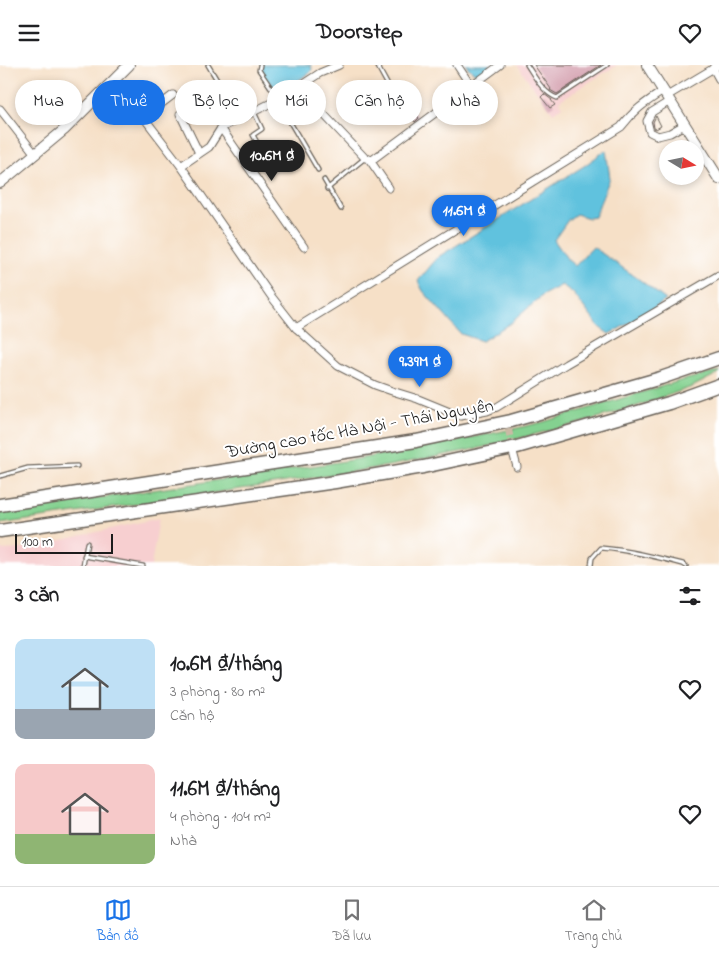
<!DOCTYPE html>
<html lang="vi">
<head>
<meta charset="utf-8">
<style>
	body { margin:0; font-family:"Indie Flower",sans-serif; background:#f2f2f2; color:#202124; height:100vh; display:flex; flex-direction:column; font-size:19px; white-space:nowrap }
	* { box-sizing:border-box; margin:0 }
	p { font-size:16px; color:#757577 }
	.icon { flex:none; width:28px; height:28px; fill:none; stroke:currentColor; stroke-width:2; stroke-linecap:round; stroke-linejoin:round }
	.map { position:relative; height:501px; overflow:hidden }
	.side { display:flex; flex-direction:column; background:#fff; flex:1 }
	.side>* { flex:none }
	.guide { position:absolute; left:15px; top:15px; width:690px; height:45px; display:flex; gap:10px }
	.needle { width:32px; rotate:100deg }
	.controls { position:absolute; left:659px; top:75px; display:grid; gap:10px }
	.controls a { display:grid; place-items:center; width:45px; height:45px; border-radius:50%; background:#fff; box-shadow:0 2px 8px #0003; font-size:25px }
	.scale { position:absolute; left:15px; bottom:12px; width:98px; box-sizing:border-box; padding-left:5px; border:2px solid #1c1c1c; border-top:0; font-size:14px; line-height:18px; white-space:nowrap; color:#1c1c1c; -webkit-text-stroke:4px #fff; paint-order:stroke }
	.price { position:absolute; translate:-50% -42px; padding:0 11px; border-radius:18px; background:#1a73e8; color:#fff; font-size:16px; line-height:32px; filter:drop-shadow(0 1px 2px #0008) }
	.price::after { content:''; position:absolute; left:50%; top:30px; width:15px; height:11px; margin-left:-8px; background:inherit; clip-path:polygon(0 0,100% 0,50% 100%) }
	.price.current { background:#222; color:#fff }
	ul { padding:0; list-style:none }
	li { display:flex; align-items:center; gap:15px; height:125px; padding:0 15px }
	li span { display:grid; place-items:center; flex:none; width:140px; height:100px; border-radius:10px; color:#555 }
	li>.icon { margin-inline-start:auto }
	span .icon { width:60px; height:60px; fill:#fffc; stroke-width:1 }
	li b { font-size:21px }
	h2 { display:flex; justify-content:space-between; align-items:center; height:60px; padding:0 15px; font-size:21px }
	.tag { padding:0 18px; border-radius:22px; background:#fff; box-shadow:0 2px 8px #0003; font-size:18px; line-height:45px }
	.tag.current { background:#1a73e8; color:#fff }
	header { display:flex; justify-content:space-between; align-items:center; height:65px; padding:0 15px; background:#fff; font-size:22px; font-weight:800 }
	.dock { display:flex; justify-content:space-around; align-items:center; height:70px; border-top:1px solid #e0e0e0; background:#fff; font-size:14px; color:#757577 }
	.dock a { display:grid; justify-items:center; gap:2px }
	.dock .current { color:#1a73e8 }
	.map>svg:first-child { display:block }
	.built { fill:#f7cfd0 }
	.green { fill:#84d190; stroke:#507656 }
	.water { fill:#60c2de; stroke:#3e6f7d }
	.building { fill:#d7a6b4 }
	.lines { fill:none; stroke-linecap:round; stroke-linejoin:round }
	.street-tunnel { stroke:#cab9a5; stroke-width:7; stroke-dasharray:7 3.5; stroke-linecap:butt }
	.lane-casing { stroke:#686158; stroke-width:5.5 }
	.street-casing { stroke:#686158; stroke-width:9 }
	.secondary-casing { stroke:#686158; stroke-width:12 }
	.primary-casing { stroke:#686158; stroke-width:12 }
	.highway-casing { stroke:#686158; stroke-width:15 }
	.lane { stroke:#fff; stroke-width:3 }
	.street { stroke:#fff; stroke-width:7 }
	.secondary { stroke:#fff; stroke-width:10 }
	.primary { stroke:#fff; stroke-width:10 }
	.highway { stroke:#fff; stroke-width:12 }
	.labels { text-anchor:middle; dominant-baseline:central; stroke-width:4; stroke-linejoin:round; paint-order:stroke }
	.street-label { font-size:18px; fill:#1c1c1c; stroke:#fff }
</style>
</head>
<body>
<header><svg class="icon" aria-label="menu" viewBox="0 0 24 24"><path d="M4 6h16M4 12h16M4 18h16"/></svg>Doorstep<svg class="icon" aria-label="heart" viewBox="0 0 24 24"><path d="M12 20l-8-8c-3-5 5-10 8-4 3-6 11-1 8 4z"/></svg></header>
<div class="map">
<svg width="719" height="501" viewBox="0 0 719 501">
	<rect width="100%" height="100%" fill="#fff"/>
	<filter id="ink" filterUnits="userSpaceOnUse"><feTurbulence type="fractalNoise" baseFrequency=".02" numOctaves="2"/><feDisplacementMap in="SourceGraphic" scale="10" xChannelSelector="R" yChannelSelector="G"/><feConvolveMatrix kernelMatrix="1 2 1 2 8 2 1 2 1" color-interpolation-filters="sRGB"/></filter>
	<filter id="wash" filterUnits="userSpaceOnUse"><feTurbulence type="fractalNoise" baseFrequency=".0096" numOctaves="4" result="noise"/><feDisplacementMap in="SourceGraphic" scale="20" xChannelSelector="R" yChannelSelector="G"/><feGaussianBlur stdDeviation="1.12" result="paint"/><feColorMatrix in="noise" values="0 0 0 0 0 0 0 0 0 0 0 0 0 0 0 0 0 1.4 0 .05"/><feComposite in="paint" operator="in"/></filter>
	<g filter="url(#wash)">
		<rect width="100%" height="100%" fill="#f6e0c7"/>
		<g class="built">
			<polygon points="517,0 617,0 559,36 563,41 553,48"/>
			<polygon points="159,453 151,501 0,501 0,485 22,484"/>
		</g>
		<polygon class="green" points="719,306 719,308 692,322 637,341 584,357 480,383 388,401 254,422 0,459 0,448 358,394 459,375 513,364 543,357 683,315 709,309"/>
		<g class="water">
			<polygon points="262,0 311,0 312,4 310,8 278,28 262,9"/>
			<path d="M465 0H490C488 6 483 9 477 10Z"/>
			<polygon points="606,85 610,113 601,135 595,152 589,153 576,149 568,155 554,175 568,195 575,201 593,182 640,215 666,235 641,252 609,269 599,262 573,228 562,220 543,230 512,257 482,276 461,269 423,226 418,216 438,192 584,101"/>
		</g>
		<g id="blocks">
			<g class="building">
				<polygon points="534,0 601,0 557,29 550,25 551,24"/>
				<polygon points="544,29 552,35 551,35 555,40 550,43 541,32"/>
				<polygon points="385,36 394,45 382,58 374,51 377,48 374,45 381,37 383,39"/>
				<polygon points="407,39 419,53 415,57 403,43"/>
				<polygon points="656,51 661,61 656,64 654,63 653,57"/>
			</g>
		</g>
	</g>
	<g filter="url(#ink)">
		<use href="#blocks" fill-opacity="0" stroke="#686158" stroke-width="1"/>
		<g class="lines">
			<polyline class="street-tunnel" points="506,354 513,385"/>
			<g class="lane-casing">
				<g id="lane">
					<polyline points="208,0 220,20 216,23 238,54"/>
					<polyline points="260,0 259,5 278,33"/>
					<polyline points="380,0 378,2 390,24"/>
					<path d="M527 0C535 12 543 28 557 33L607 0"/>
					<polyline points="277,35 318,105"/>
					<polyline points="254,47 262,64 253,70 270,101"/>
					<polyline points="324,115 341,144"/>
					<polyline points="327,124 365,93"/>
					<polyline points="0,411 28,403 77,401"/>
					<polyline points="84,491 143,501"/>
					<polyline points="83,501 87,478"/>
					<path d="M591 501 592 493 601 483C629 485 656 492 683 499L686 501"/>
				</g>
			</g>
			<g class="street-casing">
				<g id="street">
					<polyline points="457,0 471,21"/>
					<polyline points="715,0 713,3 719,14"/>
					<polyline points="115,15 181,101 271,231 296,263 338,301 375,320 392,326 418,334 457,350 461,351 487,346 497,342 566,299 719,210"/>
					<polyline points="298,22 365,93 372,95 500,0"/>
					<polyline points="667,31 719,0"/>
					<polyline points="670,36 652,47 647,56 650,67 658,71 670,68 684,60"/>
					<polyline points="0,44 35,89"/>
					<polyline points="180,49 199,88"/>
					<polyline points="144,52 173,30"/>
					<polyline points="221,63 304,182"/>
					<polyline points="369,94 389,123"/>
					<polyline points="181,101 209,82 221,63 283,32 320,8 339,0"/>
					<path d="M296 263 621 62C634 45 645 38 663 26"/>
					<polyline points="513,387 517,402"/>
				</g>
			</g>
			<g class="secondary-casing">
				<polyline id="secondary" points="0,118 64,65 129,0"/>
			</g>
			<g class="primary-casing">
				<polyline id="primary" points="647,0 719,114"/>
			</g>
			<g class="highway-casing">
				<g id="highway">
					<polyline points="0,440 416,376 511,356 661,313 719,293"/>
					<polyline points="0,466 335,417 423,402 517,382 669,338 719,320"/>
				</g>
			</g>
			<use href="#lane" class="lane"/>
			<use href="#street" class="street"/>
			<use href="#secondary" class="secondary"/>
			<use href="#primary" class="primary"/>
			<use href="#highway" class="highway"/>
		</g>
	</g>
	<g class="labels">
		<g class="street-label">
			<text transform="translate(360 365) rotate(-10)">Đường cao tốc Hà Nội - Thái Nguyên</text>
		</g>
	</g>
</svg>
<div class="controls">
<a><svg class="needle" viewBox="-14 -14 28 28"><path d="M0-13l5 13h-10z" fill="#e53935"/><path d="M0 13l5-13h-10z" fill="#757577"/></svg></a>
</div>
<div class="scale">100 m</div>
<b class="price current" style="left:272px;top:117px">10.6M ₫</b>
<b class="price" style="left:464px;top:172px">11.6M ₫</b>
<b class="price" style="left:420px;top:323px">9.39M ₫</b>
<div class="guide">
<a class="tag">Mua</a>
<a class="tag current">Thuê</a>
<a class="tag">Bộ lọc</a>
<a class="tag">Mới</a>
<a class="tag">Căn hộ</a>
<a class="tag">Nhà</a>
</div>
</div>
<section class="side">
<h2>3 căn<svg class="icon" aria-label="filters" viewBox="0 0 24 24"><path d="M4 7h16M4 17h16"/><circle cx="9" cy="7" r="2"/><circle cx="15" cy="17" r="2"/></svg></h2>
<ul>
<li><span style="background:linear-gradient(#bfe0f5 70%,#9aa5b1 0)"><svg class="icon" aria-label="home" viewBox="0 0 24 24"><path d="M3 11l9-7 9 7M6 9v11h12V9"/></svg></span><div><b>10.6M ₫/tháng</b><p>3 phòng · 80 m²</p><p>Căn hộ</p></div><svg class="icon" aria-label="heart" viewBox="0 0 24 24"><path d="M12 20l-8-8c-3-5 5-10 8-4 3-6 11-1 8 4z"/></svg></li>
<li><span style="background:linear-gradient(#f6c9c9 70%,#8fb573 0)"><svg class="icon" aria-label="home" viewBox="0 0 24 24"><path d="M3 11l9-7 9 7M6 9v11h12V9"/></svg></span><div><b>11.6M ₫/tháng</b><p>4 phòng · 104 m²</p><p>Nhà</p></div><svg class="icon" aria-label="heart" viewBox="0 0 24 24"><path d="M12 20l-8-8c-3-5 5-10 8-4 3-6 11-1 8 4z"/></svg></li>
</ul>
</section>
<nav class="dock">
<a class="current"><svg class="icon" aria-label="map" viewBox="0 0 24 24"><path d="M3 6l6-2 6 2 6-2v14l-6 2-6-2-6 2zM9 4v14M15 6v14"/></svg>Bản đồ</a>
<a><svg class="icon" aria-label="saved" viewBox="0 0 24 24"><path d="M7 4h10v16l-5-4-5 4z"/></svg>Đã lưu</a>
<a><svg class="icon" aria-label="home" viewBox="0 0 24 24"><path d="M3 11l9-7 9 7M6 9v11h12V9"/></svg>Trang chủ</a>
</nav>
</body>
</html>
